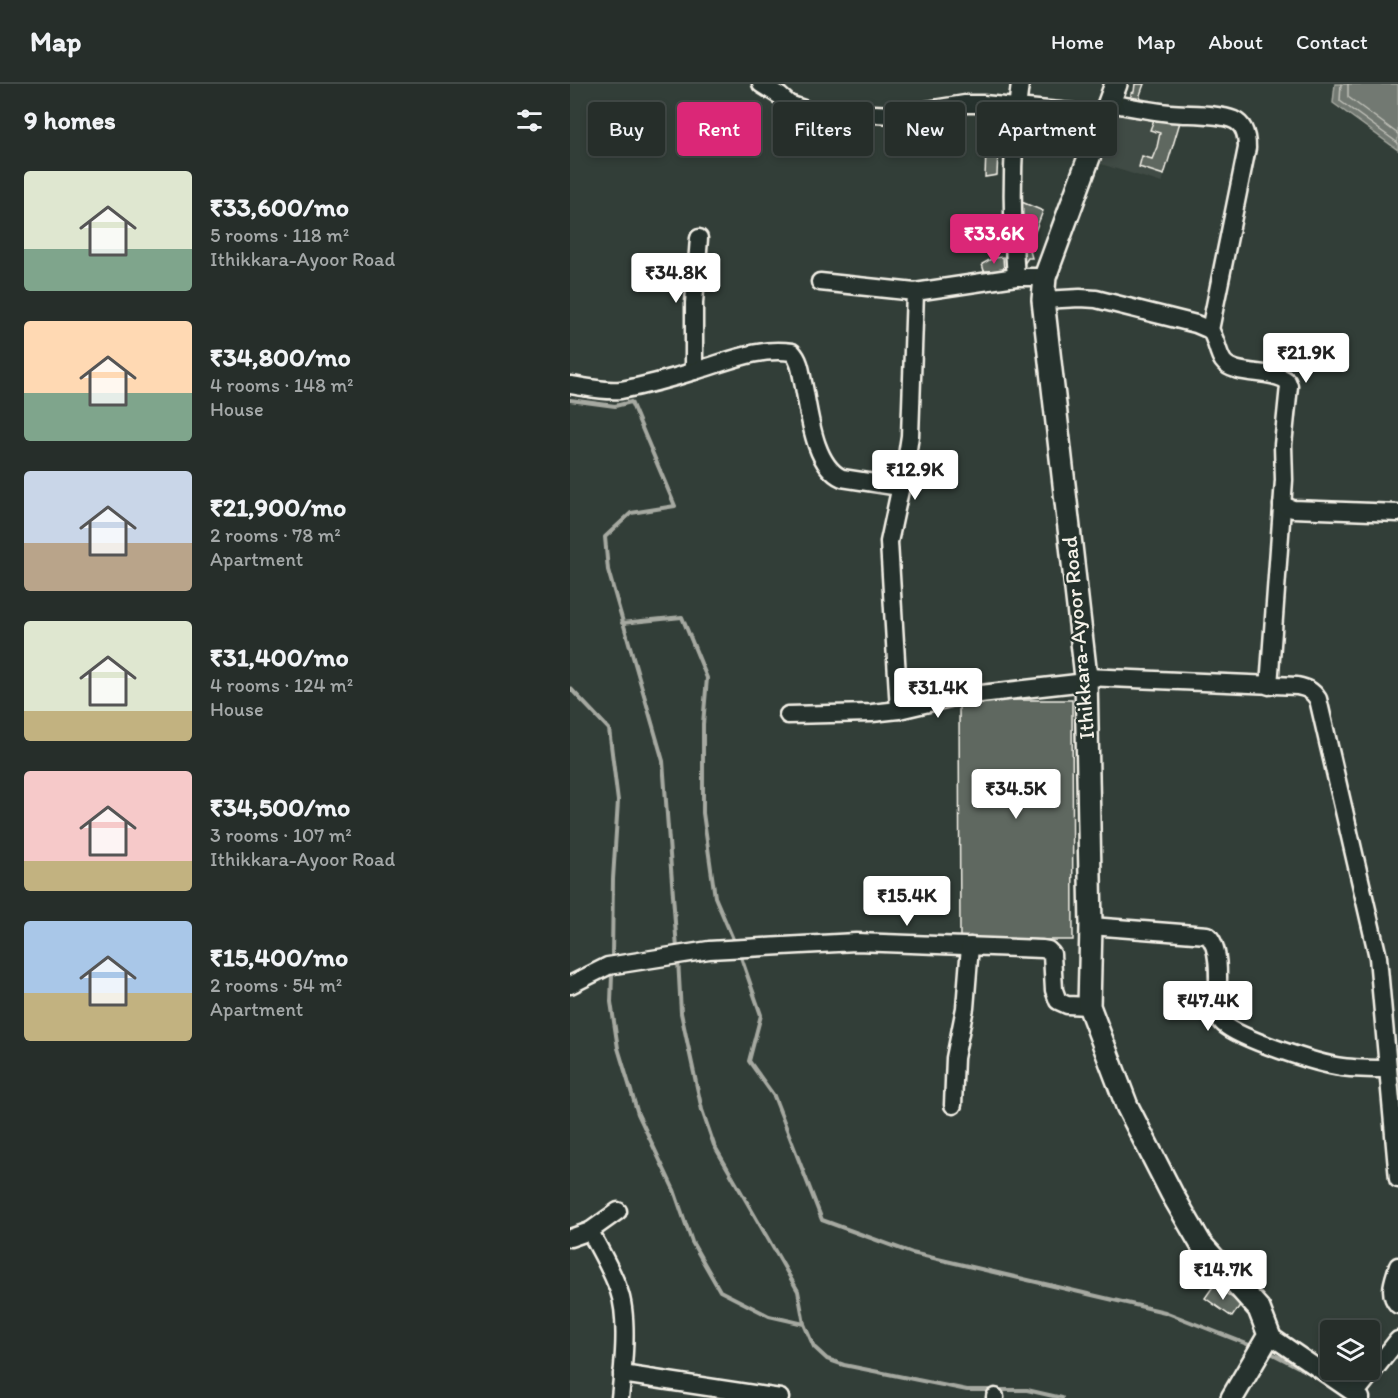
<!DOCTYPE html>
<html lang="en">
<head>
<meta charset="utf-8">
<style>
	body { margin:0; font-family:Itim,sans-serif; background:#323a36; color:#f1f3f6; height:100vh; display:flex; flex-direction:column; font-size:22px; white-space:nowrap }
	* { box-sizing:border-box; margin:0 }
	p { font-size:20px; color:#a4a8a8 }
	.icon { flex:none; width:33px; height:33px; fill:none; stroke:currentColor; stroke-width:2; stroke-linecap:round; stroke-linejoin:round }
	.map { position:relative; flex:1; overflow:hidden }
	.drawer { display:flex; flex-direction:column; background:#262e2a; width:570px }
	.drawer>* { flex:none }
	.guide { position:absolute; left:18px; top:18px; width:570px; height:54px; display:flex; gap:12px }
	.controls { position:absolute; left:750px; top:1236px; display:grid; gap:12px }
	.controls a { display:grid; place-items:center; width:60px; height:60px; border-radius:6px; background:#262e2a; box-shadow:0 3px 9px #0003,0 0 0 2px #424a47; font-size:30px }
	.price { position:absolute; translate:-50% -51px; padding:0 14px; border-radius:6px; background:#fff; color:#222; font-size:20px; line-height:39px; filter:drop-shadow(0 2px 3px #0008) }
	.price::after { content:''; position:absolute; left:50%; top:36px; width:18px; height:14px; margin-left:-9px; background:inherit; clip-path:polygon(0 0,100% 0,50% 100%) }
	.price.on { background:#db2777; color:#fff }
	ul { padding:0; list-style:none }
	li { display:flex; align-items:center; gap:18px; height:150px; padding:0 24px }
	li span { display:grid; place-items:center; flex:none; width:168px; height:120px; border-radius:6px; color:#555 }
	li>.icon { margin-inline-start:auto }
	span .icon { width:72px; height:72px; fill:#fffc; stroke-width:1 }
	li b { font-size:26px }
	h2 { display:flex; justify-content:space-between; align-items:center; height:72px; padding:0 24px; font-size:26px }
	.chip { padding:0 21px; border-radius:6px; background:#262e2a; box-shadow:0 3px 9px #0003,0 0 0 2px #424a47; font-size:21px; line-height:54px }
	.chip.on { background:#db2777; color:#fff }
	header { display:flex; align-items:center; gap:36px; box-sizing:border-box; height:84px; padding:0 30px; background:#262e2a; border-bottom:2px solid #424a47 }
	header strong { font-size:28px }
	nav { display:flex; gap:33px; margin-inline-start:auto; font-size:21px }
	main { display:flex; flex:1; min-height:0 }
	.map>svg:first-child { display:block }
	.built { fill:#404b44 }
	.water { fill:#727972; stroke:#a6a9a1; stroke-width:1.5 }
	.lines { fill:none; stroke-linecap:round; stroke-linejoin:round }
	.shore { stroke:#c0c1b9; stroke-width:1.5 }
	.stream { stroke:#a6a9a1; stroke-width:4 }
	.building { fill:#5f6861; stroke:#f4f1e8; stroke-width:1.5 }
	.minor-casing { stroke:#f4f1e8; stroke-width:21 }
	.major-casing { stroke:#f4f1e8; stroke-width:26 }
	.minor { stroke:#26332d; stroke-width:16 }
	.major { stroke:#26332d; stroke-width:21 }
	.labels { text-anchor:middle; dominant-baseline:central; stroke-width:4.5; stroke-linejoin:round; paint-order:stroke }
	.street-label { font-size:22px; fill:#f4f1e8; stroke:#26332d }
</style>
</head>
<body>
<header>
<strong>Map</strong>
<nav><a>Home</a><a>Map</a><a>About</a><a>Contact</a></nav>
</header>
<main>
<section class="drawer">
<h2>9 homes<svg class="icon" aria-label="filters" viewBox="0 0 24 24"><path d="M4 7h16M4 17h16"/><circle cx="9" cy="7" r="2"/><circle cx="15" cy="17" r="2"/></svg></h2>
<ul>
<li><span style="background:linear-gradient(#dfe7d0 65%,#7fa58c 0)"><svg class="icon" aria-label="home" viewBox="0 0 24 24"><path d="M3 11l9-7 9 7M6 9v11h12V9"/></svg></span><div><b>₹33,600/mo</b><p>5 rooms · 118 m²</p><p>Ithikkara-Ayoor Road</p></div></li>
<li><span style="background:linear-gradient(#ffd9b3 60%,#7fa58c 0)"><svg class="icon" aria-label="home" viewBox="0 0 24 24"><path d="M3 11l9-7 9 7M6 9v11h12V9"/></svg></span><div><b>₹34,800/mo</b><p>4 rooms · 148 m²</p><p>House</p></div></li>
<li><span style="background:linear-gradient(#c9d6e8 60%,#b9a48a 0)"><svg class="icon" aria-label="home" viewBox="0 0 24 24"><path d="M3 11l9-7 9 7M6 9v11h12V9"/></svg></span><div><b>₹21,900/mo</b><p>2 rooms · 78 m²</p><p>Apartment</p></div></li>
<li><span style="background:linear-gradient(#dfe7d0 75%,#c2b280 0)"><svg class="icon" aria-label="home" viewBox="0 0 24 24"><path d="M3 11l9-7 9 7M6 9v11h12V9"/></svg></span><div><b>₹31,400/mo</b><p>4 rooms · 124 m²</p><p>House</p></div></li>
<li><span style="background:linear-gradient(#f6c9c9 75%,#c2b280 0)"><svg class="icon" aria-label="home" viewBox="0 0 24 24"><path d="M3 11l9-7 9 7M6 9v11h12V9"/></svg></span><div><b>₹34,500/mo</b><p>3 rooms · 107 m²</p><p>Ithikkara-Ayoor Road</p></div></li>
<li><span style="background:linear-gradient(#a9c7e8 60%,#c2b280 0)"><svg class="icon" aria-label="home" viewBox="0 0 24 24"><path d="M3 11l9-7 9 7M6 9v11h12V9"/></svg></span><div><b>₹15,400/mo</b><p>2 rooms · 54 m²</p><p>Apartment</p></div></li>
</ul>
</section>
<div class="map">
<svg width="828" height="1314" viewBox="0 0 828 1314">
	<rect width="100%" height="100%" fill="#323e38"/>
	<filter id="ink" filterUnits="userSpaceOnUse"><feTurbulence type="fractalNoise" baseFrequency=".0167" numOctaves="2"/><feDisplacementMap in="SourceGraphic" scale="12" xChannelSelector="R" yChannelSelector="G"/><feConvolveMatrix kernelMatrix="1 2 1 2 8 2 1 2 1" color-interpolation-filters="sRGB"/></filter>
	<g filter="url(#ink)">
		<polygon class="built" points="549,26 610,38 592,99 531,80"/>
		<polygon class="water" points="765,0 828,0 828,66 763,19"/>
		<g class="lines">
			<g class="shore">
				<polyline points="771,0 770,17 828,59"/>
				<polyline points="778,0 778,13 828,50"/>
			</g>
			<g class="stream">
				<polyline points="0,316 45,322 61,318 105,422 61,429 35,453 38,486 93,677 107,865"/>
				<polyline points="52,539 112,533 137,594 133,640 133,729 145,813 163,855"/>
				<polyline points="0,604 39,645 48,717 43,795 42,872"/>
				<polyline points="171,873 191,931 179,977 204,1012 252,1136 342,1169 595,1228 682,1262"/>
				<polyline points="108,875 111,929 132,1026 144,1061 228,1207 234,1240 244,1263 257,1275 274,1281 397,1306 457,1306 492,1314"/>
				<polyline points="42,891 41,918 48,964 68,1030 104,1106 122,1158 150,1207 199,1232 234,1240"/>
				<polyline points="701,1269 738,1288"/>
				<polyline points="767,1307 776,1314"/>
			</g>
		</g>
		<g class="building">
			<polygon points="565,0 574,0 570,11 571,18 561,19 561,9 564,8"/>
			<polygon points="585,33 610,38 594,91 569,83 572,72 582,75 587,63 590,49 580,46"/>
			<polygon points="416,67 428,67 427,91 415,93"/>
			<polygon points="447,116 473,127 459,163 462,174 458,174 454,180 447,169"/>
			<polygon points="433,173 434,187 414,187 412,180 423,174"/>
			<polygon points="389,616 502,616 503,856 390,856"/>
			<polygon points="644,1201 671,1220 662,1233 635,1214"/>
		</g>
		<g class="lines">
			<g class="minor-casing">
				<g id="minor">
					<polyline points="191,0 210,12 219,20 239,27 325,31 395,20 413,20 511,29 534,34"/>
					<path d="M450 0C441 64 441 128 446 193H475"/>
					<path d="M540 19C560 23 580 27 600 29 618 31 647 29 664 36 675 41 677 53 677 64L640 246"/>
					<polyline points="250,198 345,208 446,193"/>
					<path d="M473 216 510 214 526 215 626 240 640 246C647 256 647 268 653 277 664 293 702 285 717 297L719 302 713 361 714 396 699 602"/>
					<polyline points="124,287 124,219 129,154"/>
					<path d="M0 301C16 303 34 308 51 306 73 302 106 293 128 286 159 277 189 263 222 268 230 276 231 288 233 298 239 326 243 381 272 394L330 403"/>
					<polyline points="712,421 723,425 828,429"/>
					<path d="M516 593 727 602C737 604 742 606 748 615L808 873 828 1095"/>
					<polyline points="329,626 319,458 336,378 340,352 345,208"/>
					<polyline points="218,631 302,629 329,626 384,613 516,598"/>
					<path d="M521 842 637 851C653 863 647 909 647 928 649 933 650 937 654 940 670 955 748 980 772 983 787 985 803 985 818 985"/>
					<polyline points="0,901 38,882 139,866 286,858 472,865 478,866 482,870 484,906 488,917 497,921 519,922"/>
					<polyline points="383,1021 385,974 395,924 400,862"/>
					<path d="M20 1147C30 1167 42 1186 49 1207 59 1234 53 1285 50 1314"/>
					<polyline points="0,1154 20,1147 48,1127"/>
					<path d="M828 1182C824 1196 817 1209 828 1221"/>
					<polyline points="699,1251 791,1314"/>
					<polyline points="52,1290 210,1314"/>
					<polyline points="785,1310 828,1256"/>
					<polyline points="425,1314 425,1313"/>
				</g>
			</g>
			<g class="major-casing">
				<polyline id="major" points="546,0 475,193 473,216 516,593 521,842 519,922 557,1022 602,1110 631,1160 689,1225 699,1251 662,1314"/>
			</g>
			<use href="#minor" class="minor"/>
			<use href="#major" class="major"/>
		</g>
	</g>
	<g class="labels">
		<g class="street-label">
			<text transform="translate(508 554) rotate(-95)">Ithikkara-Ayoor Road</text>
		</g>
	</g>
</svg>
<div class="controls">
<a><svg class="icon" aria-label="layers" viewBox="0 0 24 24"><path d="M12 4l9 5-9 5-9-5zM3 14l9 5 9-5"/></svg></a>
</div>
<b class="price on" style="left:424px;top:181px">₹33.6K</b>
<b class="price" style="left:106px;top:220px">₹34.8K</b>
<b class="price" style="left:736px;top:300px">₹21.9K</b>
<b class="price" style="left:345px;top:417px">₹12.9K</b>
<b class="price" style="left:368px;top:635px">₹31.4K</b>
<b class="price" style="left:446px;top:736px">₹34.5K</b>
<b class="price" style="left:337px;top:843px">₹15.4K</b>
<b class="price" style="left:638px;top:948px">₹47.4K</b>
<b class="price" style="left:653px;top:1217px">₹14.7K</b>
<div class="guide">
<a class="chip">Buy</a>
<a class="chip on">Rent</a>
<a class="chip">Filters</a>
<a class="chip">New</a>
<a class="chip">Apartment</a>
</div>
</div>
</main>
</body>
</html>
